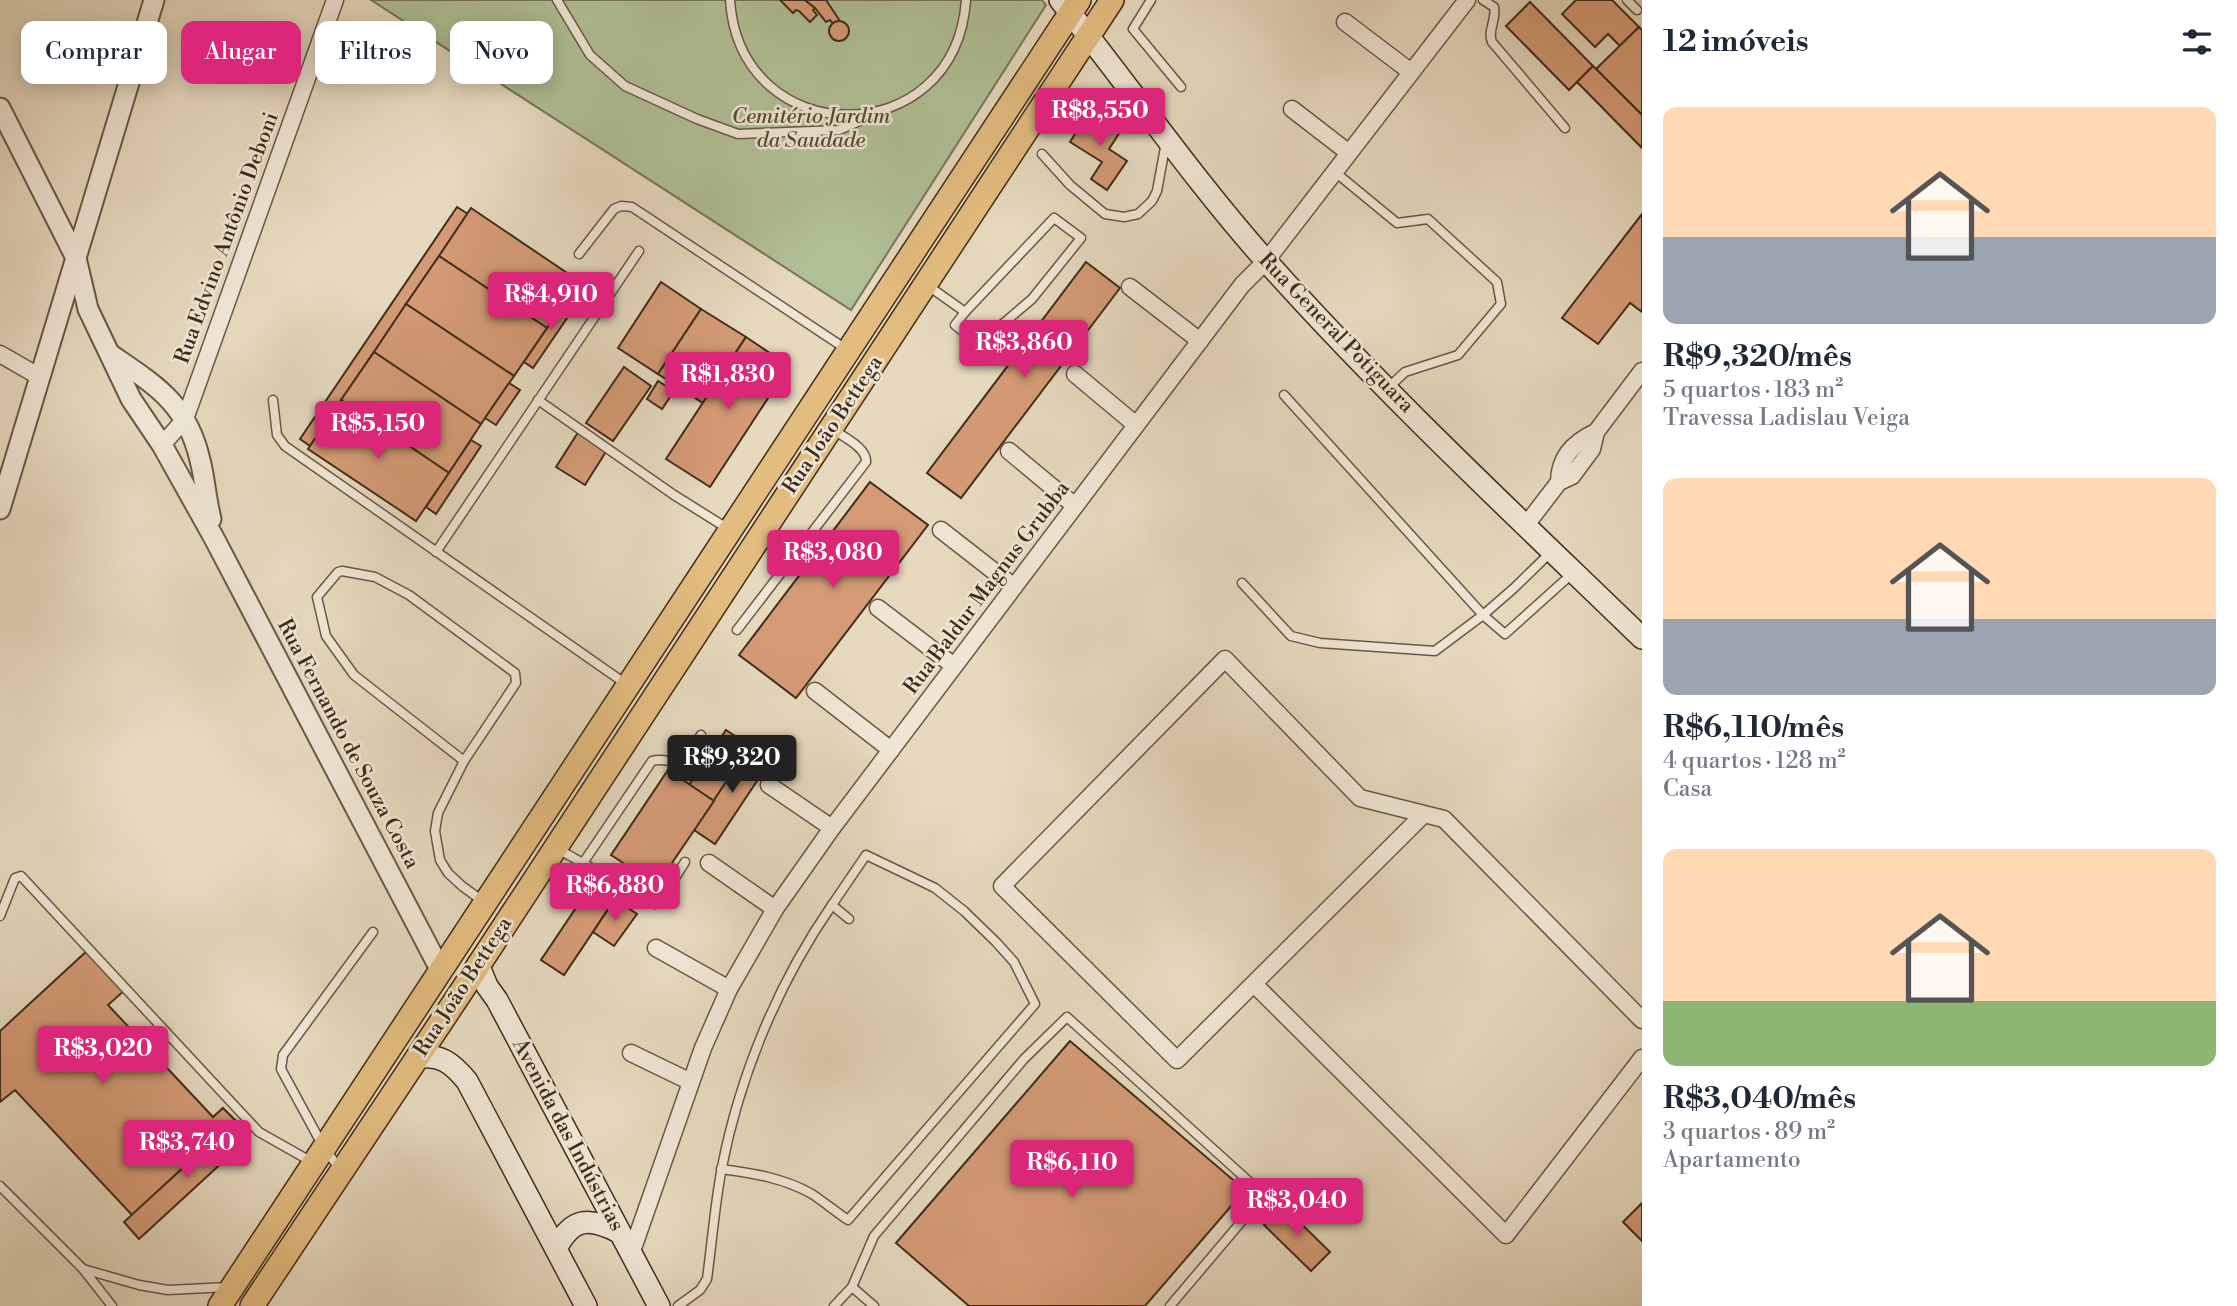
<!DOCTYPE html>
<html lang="pt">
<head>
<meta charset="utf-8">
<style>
	body { margin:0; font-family:"Libre Bodoni",serif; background:#f2f2f3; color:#1f2937; height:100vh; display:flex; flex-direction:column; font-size:26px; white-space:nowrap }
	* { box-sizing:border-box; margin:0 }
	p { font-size:23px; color:#747a83 }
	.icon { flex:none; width:38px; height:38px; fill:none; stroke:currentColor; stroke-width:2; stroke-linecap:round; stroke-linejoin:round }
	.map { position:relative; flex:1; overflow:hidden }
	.panel { display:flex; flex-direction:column; background:#fff; width:595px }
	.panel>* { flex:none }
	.top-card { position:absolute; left:21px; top:21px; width:665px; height:63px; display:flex; gap:14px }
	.price { position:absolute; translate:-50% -60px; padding:0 16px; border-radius:7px; background:#db2777; color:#fff; font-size:23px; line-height:46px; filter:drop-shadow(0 2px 4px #0008) }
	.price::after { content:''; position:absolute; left:50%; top:42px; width:21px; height:16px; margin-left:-10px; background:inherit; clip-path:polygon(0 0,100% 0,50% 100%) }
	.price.on { background:#222; color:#fff }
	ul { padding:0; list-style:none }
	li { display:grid; align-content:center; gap:14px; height:371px; padding:0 21px }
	li span { display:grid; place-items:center; height:217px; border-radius:14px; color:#555 }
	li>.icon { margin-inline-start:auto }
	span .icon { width:126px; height:126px; fill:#fffc; stroke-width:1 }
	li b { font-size:30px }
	h2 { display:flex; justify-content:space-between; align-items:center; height:84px; padding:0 21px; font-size:30px }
	.tag { padding:0 24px; border-radius:14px; background:#fff; box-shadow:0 4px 18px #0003; font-size:24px; line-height:63px }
	.tag.on { background:#db2777; color:#fff }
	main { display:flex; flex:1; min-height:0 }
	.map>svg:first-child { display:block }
	.green { fill:#b0c095; stroke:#787657; stroke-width:2 }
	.building { fill:#d59b76; stroke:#3f2d19; stroke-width:2 }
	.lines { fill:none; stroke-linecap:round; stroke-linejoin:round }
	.service-casing { stroke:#695842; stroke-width:11 }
	.minor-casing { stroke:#695842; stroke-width:19 }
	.tertiary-casing { stroke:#695842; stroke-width:23 }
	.secondary-casing { stroke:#3f2d19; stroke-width:24 }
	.primary-casing { stroke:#3f2d19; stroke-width:26 }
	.service { stroke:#efe6d5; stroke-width:8 }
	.minor { stroke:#efe6d5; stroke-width:16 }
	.tertiary { stroke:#efe6d5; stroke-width:19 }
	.secondary { stroke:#efe6d5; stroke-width:21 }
	.primary { stroke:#e3bc7f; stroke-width:23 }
	.labels { text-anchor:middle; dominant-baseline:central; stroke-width:5; stroke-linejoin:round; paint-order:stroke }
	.park-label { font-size:21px; font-style:italic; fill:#564a32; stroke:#efe6d5 }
	.street-label { font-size:21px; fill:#3f2d19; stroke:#efe6d5 }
</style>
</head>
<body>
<main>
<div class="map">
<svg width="1642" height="1306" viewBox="0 0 1642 1306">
	<rect width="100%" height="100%" fill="#e6d9be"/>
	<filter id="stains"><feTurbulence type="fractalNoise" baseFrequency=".00286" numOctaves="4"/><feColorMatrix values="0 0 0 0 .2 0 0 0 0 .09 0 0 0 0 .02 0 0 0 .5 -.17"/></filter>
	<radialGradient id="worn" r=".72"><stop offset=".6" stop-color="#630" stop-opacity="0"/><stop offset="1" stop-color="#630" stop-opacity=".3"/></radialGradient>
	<polygon class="green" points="371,0 1042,0 1046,5 851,310"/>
	<g class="building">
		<polygon points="780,0 805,0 815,8 813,10 817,15 810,22 799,11 796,10 793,13"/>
		<polygon points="805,0 826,0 840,21 833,24 830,20 826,22 815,8"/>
		<polygon points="1576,0 1612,0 1639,27 1620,46 1608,34 1595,47 1562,14"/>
		<polygon points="1530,2 1593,66 1569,90 1506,26"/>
		<circle cx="839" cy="31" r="10"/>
		<polygon points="1639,27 1642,30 1642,115 1596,69"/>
		<polygon points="1593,66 1642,115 1642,148 1577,82"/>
		<polygon points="1089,112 1120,132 1109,149 1127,161 1107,190 1091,179 1102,162 1070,142"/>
		<polygon points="457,207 468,214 310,446 300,439"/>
		<polygon points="471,208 579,281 547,328 439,256"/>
		<polygon points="1642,214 1642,312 1630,303 1598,344 1562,318"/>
		<polygon points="439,256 547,328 514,376 406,304"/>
		<polygon points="1086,262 1120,288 961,498 927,473"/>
		<polygon points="661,282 701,309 658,374 618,348"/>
		<polygon points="569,296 578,302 533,368 524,362"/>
		<polygon points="406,304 514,376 481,424 374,352"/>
		<polygon points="701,309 746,337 703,403 658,374"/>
		<polygon points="746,337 789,366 710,487 666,459"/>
		<polygon points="374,352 481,424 449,473 341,400"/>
		<polygon points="624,367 651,386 613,441 586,423"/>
		<polygon points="658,381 674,391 662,409 647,399"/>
		<polygon points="509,383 520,390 496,425 485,418"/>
		<polygon points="341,400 449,473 416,521 308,449"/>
		<polygon points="579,431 607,450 585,485 556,467"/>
		<polygon points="471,440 481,446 436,514 426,507"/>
		<polygon points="870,482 928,525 796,698 739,655"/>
		<polygon points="726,730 750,746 714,801 689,785"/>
		<polygon points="750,746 771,760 715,844 694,830"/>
		<polygon points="668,770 714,801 657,885 611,855"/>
		<polygon points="592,884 615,899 564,975 541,960"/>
		<polygon points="615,899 637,914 614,946 593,932"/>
		<polygon points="89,949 126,989 108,1005 213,1117 223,1108 235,1120 132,1215 15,1090 0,1102 0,1031"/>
		<polygon points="1070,1041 1245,1190 1145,1306 969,1306 896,1243"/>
		<polygon points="235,1120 250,1137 139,1239 124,1222"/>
		<polygon points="1642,1203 1642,1241 1623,1222"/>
		<polygon points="1283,1206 1330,1252 1311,1271 1264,1225"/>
	</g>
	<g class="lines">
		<g class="service-casing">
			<g id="service">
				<polyline points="557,0 590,55 625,86 697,119 738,134 839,130 880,112"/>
				<path d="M730 0C740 152 955 154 966 0"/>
				<polyline points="1151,0 1133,29 1181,87"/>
				<path d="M1483 0 1494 7C1497 20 1487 30 1492 42L1565 128"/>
				<polyline points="1627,0 1637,10"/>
				<polyline points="1042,154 1070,185 1105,214 1124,217 1138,214 1152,201 1157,191 1166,142"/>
				<polyline points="1335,172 1397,223 1428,219 1497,282 1501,304 1458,355 1405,372 1387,389"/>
				<polygon points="1054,218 1081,238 1032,299 979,344 955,325 965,312"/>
				<polyline points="579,254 614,209 621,206 632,207 846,349"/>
				<polyline points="927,285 965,312"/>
				<polyline points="1284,395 1483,615 1513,589 1550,553"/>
				<polyline points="273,400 277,435 285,446 626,684"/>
				<polyline points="538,400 674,495 730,530"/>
				<polyline points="436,552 639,251"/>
				<polyline points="1242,583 1291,636 1320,643 1435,651 1483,615 1505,634 1574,572"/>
				<path d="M737 630 866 462C867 448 845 438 834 430"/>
				<polyline points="464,761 354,675 326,636 317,597 338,572 342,571 375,577 409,595 515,673 516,683 464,761 438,813 435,831 440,860 448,873 462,886 484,902"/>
				<polyline points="558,849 655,904 659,903 685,862"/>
				<path d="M583 863 652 761C659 759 663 760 670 761 688 763 692 748 701 735"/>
				<polyline points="0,916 15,878 21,876 259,1132 312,1162"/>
				<polyline points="340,1169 324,1148 281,1069 283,1055 373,932"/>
				<path d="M721 1169C752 1173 784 1178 812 1194 824 1202 836 1212 848 1220L1035 1004 1014 962 996 942 964 911 935 888 866 855 832 905"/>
				<polyline points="0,1186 83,1269 112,1306"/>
				<polyline points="83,1269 139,1285 168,1290 228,1287"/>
				<polyline points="852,1287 874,1306"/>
				<path d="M678 1306 700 1290 707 1279C712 1242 715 1203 722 1167 740 1075 778 983 832 905L849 919"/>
				<polyline points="834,1306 852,1287 874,1236 1024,1059 1067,1017 1264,1195 1170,1306"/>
			</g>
		</g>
		<g class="minor-casing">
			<g id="minor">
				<polyline points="1345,22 1411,72"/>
				<polyline points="1292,109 1349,153"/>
				<polyline points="1130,287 1200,341"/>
				<polyline points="0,354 40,377"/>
				<polyline points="1075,374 1136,425"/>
				<polyline points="162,445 185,419 335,0"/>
				<polyline points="1009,451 1075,506"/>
				<path d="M1559 482C1559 457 1574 442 1596 432"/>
				<polyline points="1526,525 1559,482 1572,476 1592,449 1596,432 1642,371"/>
				<polyline points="941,530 1014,587"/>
				<polyline points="878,608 954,666"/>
				<polyline points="815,691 891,750"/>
				<polyline points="769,785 832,828"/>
				<polyline points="1424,814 1177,1060 1002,886 1225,659 1360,798 1444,819 1642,1020"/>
				<polyline points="709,863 775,909"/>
				<polyline points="656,948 729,989"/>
				<polyline points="1254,984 1506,1235 1642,1058"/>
				<polyline points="631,1053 691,1082"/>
				<polyline points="631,1254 703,1048 729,989 775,909 832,828 1242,285 1266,261 1467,0"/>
			</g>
		</g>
		<g class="tertiary-casing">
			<g id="tertiary">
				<polyline points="0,108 76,258 88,309 131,399 162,445 214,538 441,971"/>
				<path d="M110 354C155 385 187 403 200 460 205 479 206 500 211 519"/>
				<polyline points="0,509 154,0"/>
			</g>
		</g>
		<g class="secondary-casing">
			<g id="secondary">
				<path d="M1060 0C1130 87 1193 179 1267 262 1385 394 1515 515 1642 638"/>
				<polyline points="478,964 487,986 497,1000 659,1306"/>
				<path d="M416 1058C440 1053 452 1063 467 1081L586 1306"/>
				<path d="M556 1249C572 1217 589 1217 619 1232"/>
			</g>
		</g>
		<g class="primary-casing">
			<g id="primary">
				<polyline points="220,1306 1079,0"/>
				<polyline points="252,1306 459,995 1112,0"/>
			</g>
		</g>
		<use href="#service" class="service"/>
		<use href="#minor" class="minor"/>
		<use href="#tertiary" class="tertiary"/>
		<use href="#secondary" class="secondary"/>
		<use href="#primary" class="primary"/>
	</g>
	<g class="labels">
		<g class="park-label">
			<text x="811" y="117">Cemitério Jardim<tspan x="811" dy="24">da Saudade</tspan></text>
		</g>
		<g class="street-label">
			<text transform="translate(227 238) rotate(-70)">Rua Edvino Antônio Deboni</text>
			<text transform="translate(1336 333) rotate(46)">Rua General Potiguara</text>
			<text transform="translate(833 425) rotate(-56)">Rua João Bettega</text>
			<text transform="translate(987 588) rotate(-53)">Rua Baldur Magnus Grubba</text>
			<text transform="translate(348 744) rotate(62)">Rua Fernando de Souza Costa</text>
			<text transform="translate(463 987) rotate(-57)">Rua João Bettega</text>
			<text transform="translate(568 1135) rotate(62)">Avenida das Indústrias</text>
		</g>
	</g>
	<rect width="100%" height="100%" filter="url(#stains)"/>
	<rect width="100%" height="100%" fill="url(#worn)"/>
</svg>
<b class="price" style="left:1100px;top:148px">R$8,550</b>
<b class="price" style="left:551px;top:332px">R$4,910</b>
<b class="price" style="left:1024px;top:380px">R$3,860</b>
<b class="price" style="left:728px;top:412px">R$1,830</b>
<b class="price" style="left:378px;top:461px">R$5,150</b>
<b class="price" style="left:833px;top:590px">R$3,080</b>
<b class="price on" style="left:732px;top:795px">R$9,320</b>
<b class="price" style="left:615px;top:923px">R$6,880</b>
<b class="price" style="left:103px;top:1086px">R$3,020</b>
<b class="price" style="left:187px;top:1180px">R$3,740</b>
<b class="price" style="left:1072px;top:1200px">R$6,110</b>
<b class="price" style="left:1297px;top:1238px">R$3,040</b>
<div class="top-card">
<a class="tag">Comprar</a>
<a class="tag on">Alugar</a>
<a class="tag">Filtros</a>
<a class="tag">Novo</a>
</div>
</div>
<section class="panel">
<h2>12 imóveis<svg class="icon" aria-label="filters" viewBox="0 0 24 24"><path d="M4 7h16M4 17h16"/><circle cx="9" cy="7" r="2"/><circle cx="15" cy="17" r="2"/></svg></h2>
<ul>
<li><span style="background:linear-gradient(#ffd9b3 60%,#9aa5b1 0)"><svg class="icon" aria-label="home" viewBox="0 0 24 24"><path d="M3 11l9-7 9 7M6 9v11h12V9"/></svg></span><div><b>R$9,320/mês</b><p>5 quartos · 183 m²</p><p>Travessa Ladislau Veiga</p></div></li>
<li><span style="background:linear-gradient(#ffd9b3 65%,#9aa5b1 0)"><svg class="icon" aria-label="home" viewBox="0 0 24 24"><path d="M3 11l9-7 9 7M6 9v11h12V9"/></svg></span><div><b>R$6,110/mês</b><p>4 quartos · 128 m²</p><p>Casa</p></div></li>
<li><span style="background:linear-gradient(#ffd9b3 70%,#8fb573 0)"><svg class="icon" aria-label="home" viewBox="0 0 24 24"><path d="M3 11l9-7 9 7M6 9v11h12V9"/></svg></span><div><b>R$3,040/mês</b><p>3 quartos · 89 m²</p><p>Apartamento</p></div></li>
</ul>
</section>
</main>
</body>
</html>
